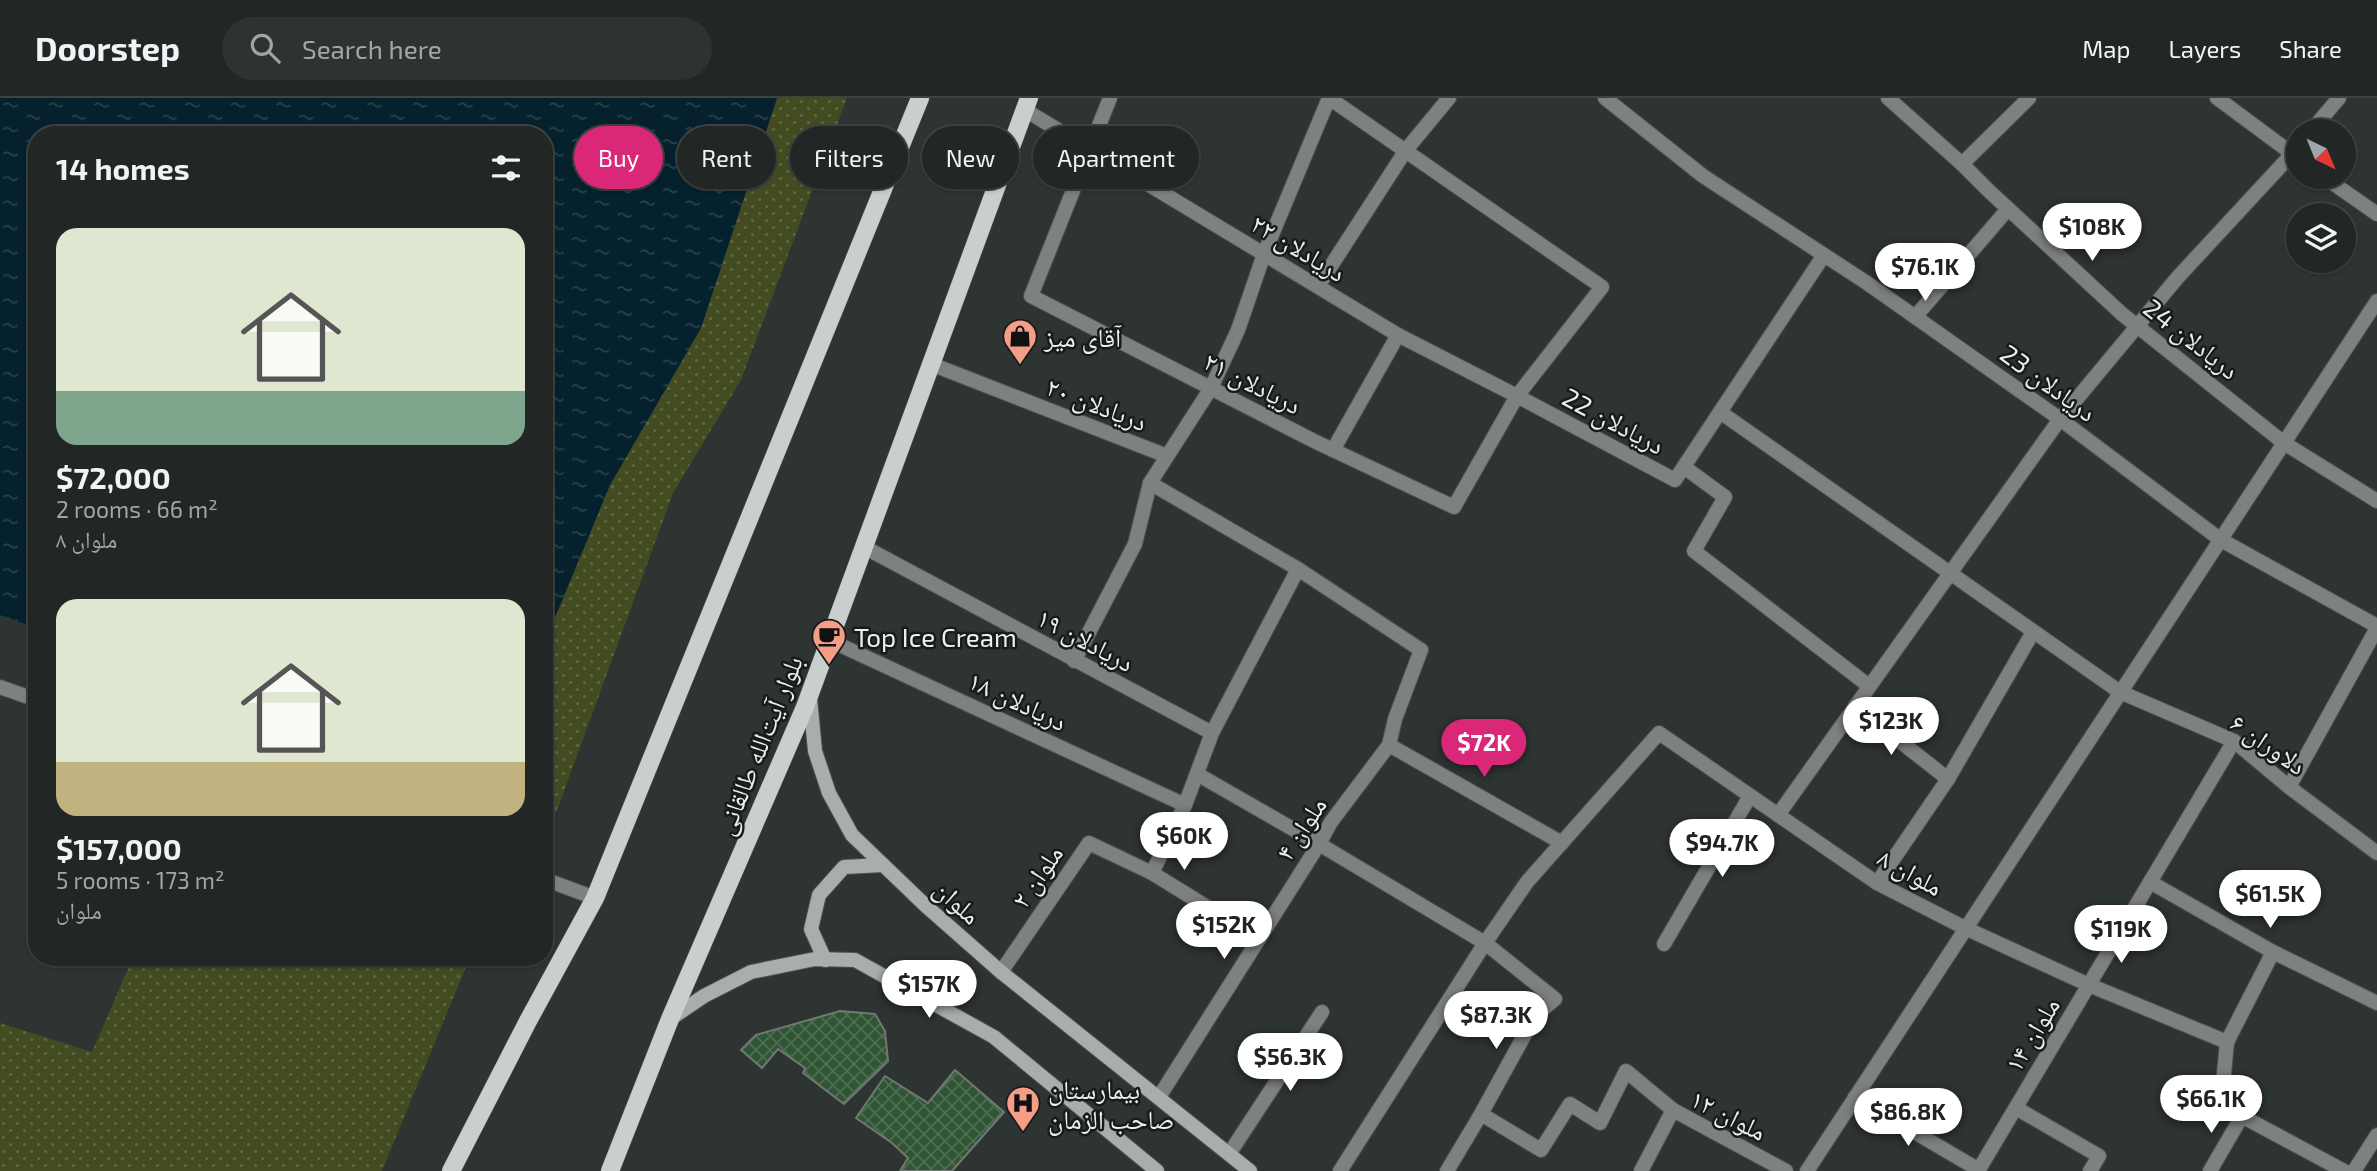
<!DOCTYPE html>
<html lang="en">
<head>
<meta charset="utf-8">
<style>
	body { margin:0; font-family:"Exo 2","Noto Naskh Arabic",sans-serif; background:#2e3332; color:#f1f3f6; height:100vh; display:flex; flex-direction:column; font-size:26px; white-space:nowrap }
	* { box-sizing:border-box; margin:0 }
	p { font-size:23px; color:#a2a5a7 }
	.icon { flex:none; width:38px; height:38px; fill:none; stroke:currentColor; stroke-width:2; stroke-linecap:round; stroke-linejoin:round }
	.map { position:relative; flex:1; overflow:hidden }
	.panel { position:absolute; left:28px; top:28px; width:525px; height:840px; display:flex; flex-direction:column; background:#222726; border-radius:28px; box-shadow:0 2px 5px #0004,0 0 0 2px #3f4443 }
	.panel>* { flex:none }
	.top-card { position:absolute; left:574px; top:28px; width:665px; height:63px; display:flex; gap:14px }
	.needle { width:46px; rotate:137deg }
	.fabs { position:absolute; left:2286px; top:21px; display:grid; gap:14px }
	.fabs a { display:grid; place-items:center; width:70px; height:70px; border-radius:50%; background:#222726; box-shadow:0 2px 5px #0004,0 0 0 2px #3f4443; font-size:35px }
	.price { position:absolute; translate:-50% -60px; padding:0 16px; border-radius:24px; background:#fff; color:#222; font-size:23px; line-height:46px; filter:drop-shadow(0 2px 4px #0008) }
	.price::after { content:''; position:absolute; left:50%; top:42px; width:21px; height:16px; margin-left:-10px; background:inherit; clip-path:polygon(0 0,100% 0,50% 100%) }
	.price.selected { background:#db2777; color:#fff }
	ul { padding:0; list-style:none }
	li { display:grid; align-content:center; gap:14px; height:371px; padding:0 28px }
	li span { display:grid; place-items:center; height:217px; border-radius:21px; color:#555 }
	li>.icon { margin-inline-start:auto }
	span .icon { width:126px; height:126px; fill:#fffc; stroke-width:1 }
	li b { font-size:30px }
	h2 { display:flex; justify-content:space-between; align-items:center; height:84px; padding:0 28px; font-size:30px }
	.tag { padding:0 24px; border-radius:32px; background:#222726; box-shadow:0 2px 5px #0004,0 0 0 2px #3f4443; font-size:24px; line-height:63px }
	.tag.selected { background:#db2777; color:#fff }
	header { display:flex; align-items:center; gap:42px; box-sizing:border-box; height:98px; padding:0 35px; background:#222726; border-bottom:2px solid #3f4443 }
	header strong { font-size:33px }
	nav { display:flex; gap:38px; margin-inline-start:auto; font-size:24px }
	.search { width:490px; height:63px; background:#2e3332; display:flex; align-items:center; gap:18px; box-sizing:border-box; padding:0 24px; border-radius:38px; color:#a2a5a7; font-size:26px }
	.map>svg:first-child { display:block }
	.park { fill:url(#park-dots) }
	.water { fill:url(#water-ripples) }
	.building { fill:url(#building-cross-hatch); stroke:#737773; stroke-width:2 }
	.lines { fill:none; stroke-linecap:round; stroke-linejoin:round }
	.lane-casing { stroke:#4c5250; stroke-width:16 }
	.street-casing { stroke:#4c5250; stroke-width:16 }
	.secondary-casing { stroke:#4c5250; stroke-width:16 }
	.primary-casing { stroke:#4c5250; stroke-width:19 }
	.lane { stroke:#7e8181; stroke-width:14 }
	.street { stroke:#7e8181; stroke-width:14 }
	.secondary { stroke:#a8adad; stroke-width:14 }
	.primary { stroke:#c9cfcf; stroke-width:18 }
	.labels { text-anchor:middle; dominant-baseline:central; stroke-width:5; stroke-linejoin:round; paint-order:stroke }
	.street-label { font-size:26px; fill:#ebefed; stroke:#181b1a }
	.poi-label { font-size:26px; fill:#ebefed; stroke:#181b1a; text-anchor:start }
</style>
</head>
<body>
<header>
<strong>Doorstep</strong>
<div class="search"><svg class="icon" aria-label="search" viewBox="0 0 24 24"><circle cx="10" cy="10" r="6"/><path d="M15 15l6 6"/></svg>Search here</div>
<nav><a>Map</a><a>Layers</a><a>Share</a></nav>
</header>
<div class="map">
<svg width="2377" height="1073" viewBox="0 0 2377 1073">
	<defs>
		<pattern id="park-dots" width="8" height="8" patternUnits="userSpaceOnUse" patternTransform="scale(1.75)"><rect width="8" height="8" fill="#434c21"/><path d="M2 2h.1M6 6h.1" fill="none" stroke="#5e6642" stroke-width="1.8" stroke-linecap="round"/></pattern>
		<pattern id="water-ripples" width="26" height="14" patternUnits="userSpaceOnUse" patternTransform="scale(1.75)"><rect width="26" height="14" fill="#05212d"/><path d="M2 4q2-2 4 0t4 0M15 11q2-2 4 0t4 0" fill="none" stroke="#2a424c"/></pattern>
		<pattern id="building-cross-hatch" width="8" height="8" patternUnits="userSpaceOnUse" patternTransform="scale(1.75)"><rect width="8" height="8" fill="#305534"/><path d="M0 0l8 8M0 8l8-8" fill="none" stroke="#4e6e52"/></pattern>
	</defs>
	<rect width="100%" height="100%" fill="#2e3432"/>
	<g class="park">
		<polygon points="777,0 847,0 741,282 673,395 556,715 544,711 544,546 610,387 701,230"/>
		<polygon points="133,859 470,859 382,1073 0,1073 0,925 92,954"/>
	</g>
	<polygon class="water" points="0,0 777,0 701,230 610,387 544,546 544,37 37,37 37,530 0,517"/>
	<g class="building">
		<polygon points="840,913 875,916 885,933 888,963 844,1006 803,975 805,970 778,951 762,970 741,952 756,937"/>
		<polygon points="955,972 1004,1014 952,1073 900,1073 908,1060 892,1045 856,1020 885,978 928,1005"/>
	</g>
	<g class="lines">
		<g class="lane-casing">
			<g id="lane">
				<polyline points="1329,0 1602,189 1517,298 1675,382 1720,314 2120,594"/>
				<polyline points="1025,12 1398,237 1517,298 1454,409 1314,343 1031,198 1110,0"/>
				<polyline points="2311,33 2339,0"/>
				<polyline points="1318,188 1406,52 1449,0"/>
				<polyline points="931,266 1167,358"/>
				<polyline points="1333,352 1398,237"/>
				<polyline points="1684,369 1725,399 1694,453 1869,588"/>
				<polyline points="1150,385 1298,471 1421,552 1395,621 1389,647 1331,724 1319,746"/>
				<polyline points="2221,442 2377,528"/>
				<polyline points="864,449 1212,635"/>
				<polyline points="829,542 1185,707"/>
				<polyline points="1074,563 1135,446 1150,385 1211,290 1238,232 1264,156 1329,0"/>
				<polyline points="0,589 37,602"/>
				<polyline points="1152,775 1185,707 1212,635 1298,471"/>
				<polyline points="544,781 595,800"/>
				<polyline points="1877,785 1948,681 2033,534"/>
				<polyline points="2227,944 2273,854"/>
			</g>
		</g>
		<g class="street-casing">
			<g id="street">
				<polyline points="1605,0 1703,78 1867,185 2060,321 2221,442"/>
				<polyline points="1888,0 1962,66 1989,93 2122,216 2284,345 2377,403"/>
				<polyline points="2217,0 2298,60"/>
				<polyline points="1962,66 2029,0"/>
				<polyline points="2324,79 2377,116"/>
				<polyline points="1915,219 2008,111"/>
				<polyline points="1720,314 1824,157"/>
				<polyline points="2120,594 2234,643 2289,689 2377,755"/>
				<polyline points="1855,608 1948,681"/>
				<polyline points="1389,647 1562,745"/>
				<polyline points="1197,676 1319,746 1485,845 1527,784 1659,635 1877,785 1965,830 2089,887 2227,944 2221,1007 2344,1073"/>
				<polyline points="2289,689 2377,530"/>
				<polyline points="1778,717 2060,321 2178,179 2292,56"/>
				<polyline points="2150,784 2273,854 2377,905"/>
				<polyline points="1664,846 1750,698"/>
				<polyline points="1001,874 1089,745 1152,775 1259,841"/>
				<polyline points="1159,999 1319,746"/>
				<polyline points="1855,999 1979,1072"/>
				<polyline points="2016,1010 2099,1058 2090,1073"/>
				<polyline points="1481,1016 1541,1052 1570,1006 1600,1025 1626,973 1673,1012"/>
				<polyline points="1229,1056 1322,914"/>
				<polyline points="1340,1073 1485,845 1555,901 1535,918 1481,1016 1447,1073"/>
				<polyline points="1641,1073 1673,1012 1786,1073"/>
				<polyline points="1807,1073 2377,203"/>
				<polyline points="1978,1073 2234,643"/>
				<polyline points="2210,1073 2242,1018"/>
				<polyline points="2354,1073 2377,1037"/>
			</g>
		</g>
		<g class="secondary-casing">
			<g id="secondary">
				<polyline points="810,600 815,653 829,695 852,737 926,808 1001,874 1250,1073"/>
				<polyline points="825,862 811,831 819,797 844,769 883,767"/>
				<polyline points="670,921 704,898 751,874 815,861 855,862 994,939 1157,1073"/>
			</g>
		</g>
		<g class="primary-casing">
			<g id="primary">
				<polyline points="451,1073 528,923 595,800 920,0"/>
				<polyline points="610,1073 670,921 805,609 1029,0"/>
			</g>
		</g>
		<use href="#lane" class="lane"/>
		<use href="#street" class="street"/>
		<use href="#secondary" class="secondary"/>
		<use href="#primary" class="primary"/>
	</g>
	<defs>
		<g id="shop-pin" transform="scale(1.75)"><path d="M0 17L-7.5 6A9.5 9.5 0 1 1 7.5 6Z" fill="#f49e87" stroke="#181b1a"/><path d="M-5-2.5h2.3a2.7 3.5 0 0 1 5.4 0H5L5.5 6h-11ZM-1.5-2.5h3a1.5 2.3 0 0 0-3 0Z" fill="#111"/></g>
		<g id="cafe-pin" transform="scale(1.75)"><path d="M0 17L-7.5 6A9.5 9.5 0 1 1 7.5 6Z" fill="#f49e87" stroke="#181b1a"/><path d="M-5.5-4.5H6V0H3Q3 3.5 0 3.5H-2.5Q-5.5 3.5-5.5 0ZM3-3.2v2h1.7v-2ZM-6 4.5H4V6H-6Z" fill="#111"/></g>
		<g id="hospital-pin" transform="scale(1.75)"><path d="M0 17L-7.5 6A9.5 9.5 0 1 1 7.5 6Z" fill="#f49e87" stroke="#181b1a"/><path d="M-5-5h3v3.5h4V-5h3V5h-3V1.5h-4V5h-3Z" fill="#111"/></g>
	</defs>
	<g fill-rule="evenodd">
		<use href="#shop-pin" x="1020" y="238"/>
		<use href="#cafe-pin" x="829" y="538"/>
		<use href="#hospital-pin" x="1023" y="1005"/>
	</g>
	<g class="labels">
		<g class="street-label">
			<text transform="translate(1299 149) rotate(31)">دریادلان ۲۲</text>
			<text transform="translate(2192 240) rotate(38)">دریادلان 24</text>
			<text transform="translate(1253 284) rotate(27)">دریادلان ۲۱</text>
			<text transform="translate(2049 284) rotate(36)">دریادلان 23</text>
			<text transform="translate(1097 305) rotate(21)">دریادلان ۲۰</text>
			<text transform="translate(1614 322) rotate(28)">دریادلان 22</text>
			<text transform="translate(1086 541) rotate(28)">دریادلان ۱۹</text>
			<text transform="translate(1018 602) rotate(25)">دریادلان ۱۸</text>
			<text transform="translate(2269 645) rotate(35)">دلاوران ۶</text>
			<text transform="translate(758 647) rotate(-68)">بلوار آیت‌الله طالقانی</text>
			<text transform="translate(1300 730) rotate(-57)">ملوان ۴</text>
			<text transform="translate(1911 773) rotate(29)">ملوان ۸</text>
			<text transform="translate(1036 778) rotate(-56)">ملوان ۲</text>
			<text transform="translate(958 803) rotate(42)">ملوان</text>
			<text transform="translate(2031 936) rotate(-59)">ملوان ۱۴</text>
			<text transform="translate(1729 1016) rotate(27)">ملوان ۱۲</text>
		</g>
		<g class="poi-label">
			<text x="1044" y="238">آقای میز</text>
			<text x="854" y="538">Top Ice Cream</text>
			<text x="1048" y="990">بیمارستان<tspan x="1048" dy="30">صاحب الزمان</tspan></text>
		</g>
	</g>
</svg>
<div class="fabs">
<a><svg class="needle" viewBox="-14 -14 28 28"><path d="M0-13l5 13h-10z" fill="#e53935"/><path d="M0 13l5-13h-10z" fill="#a2a5a7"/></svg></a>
<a><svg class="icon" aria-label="layers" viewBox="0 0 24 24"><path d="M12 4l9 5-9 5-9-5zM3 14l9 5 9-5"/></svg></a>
</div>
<b class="price" style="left:2092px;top:165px">$108K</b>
<b class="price" style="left:1925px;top:205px">$76.1K</b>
<b class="price" style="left:1891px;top:659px">$123K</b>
<b class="price selected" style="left:1484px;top:681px">$72K</b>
<b class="price" style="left:1184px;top:774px">$60K</b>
<b class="price" style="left:1722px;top:781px">$94.7K</b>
<b class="price" style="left:2270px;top:832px">$61.5K</b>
<b class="price" style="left:1224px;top:863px">$152K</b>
<b class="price" style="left:2121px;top:867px">$119K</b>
<b class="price" style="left:929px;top:922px">$157K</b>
<b class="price" style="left:1496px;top:953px">$87.3K</b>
<b class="price" style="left:1290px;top:995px">$56.3K</b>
<b class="price" style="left:2211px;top:1037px">$66.1K</b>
<b class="price" style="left:1908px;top:1050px">$86.8K</b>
<div class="top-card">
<a class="tag selected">Buy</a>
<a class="tag">Rent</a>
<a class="tag">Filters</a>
<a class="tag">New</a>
<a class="tag">Apartment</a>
</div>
<section class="panel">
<h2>14 homes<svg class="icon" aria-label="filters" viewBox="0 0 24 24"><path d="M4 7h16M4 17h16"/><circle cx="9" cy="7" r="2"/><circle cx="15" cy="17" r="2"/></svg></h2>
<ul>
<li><span style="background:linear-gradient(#dfe7d0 75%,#7fa58c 0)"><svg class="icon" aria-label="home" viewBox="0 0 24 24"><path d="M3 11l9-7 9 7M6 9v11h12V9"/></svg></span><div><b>$72,000</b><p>2 rooms · 66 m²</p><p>ملوان ۸</p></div></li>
<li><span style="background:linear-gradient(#dfe7d0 75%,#c2b280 0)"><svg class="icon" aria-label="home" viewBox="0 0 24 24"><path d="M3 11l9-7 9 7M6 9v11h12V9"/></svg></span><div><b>$157,000</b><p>5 rooms · 173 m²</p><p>ملوان</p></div></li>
</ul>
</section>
</div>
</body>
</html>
